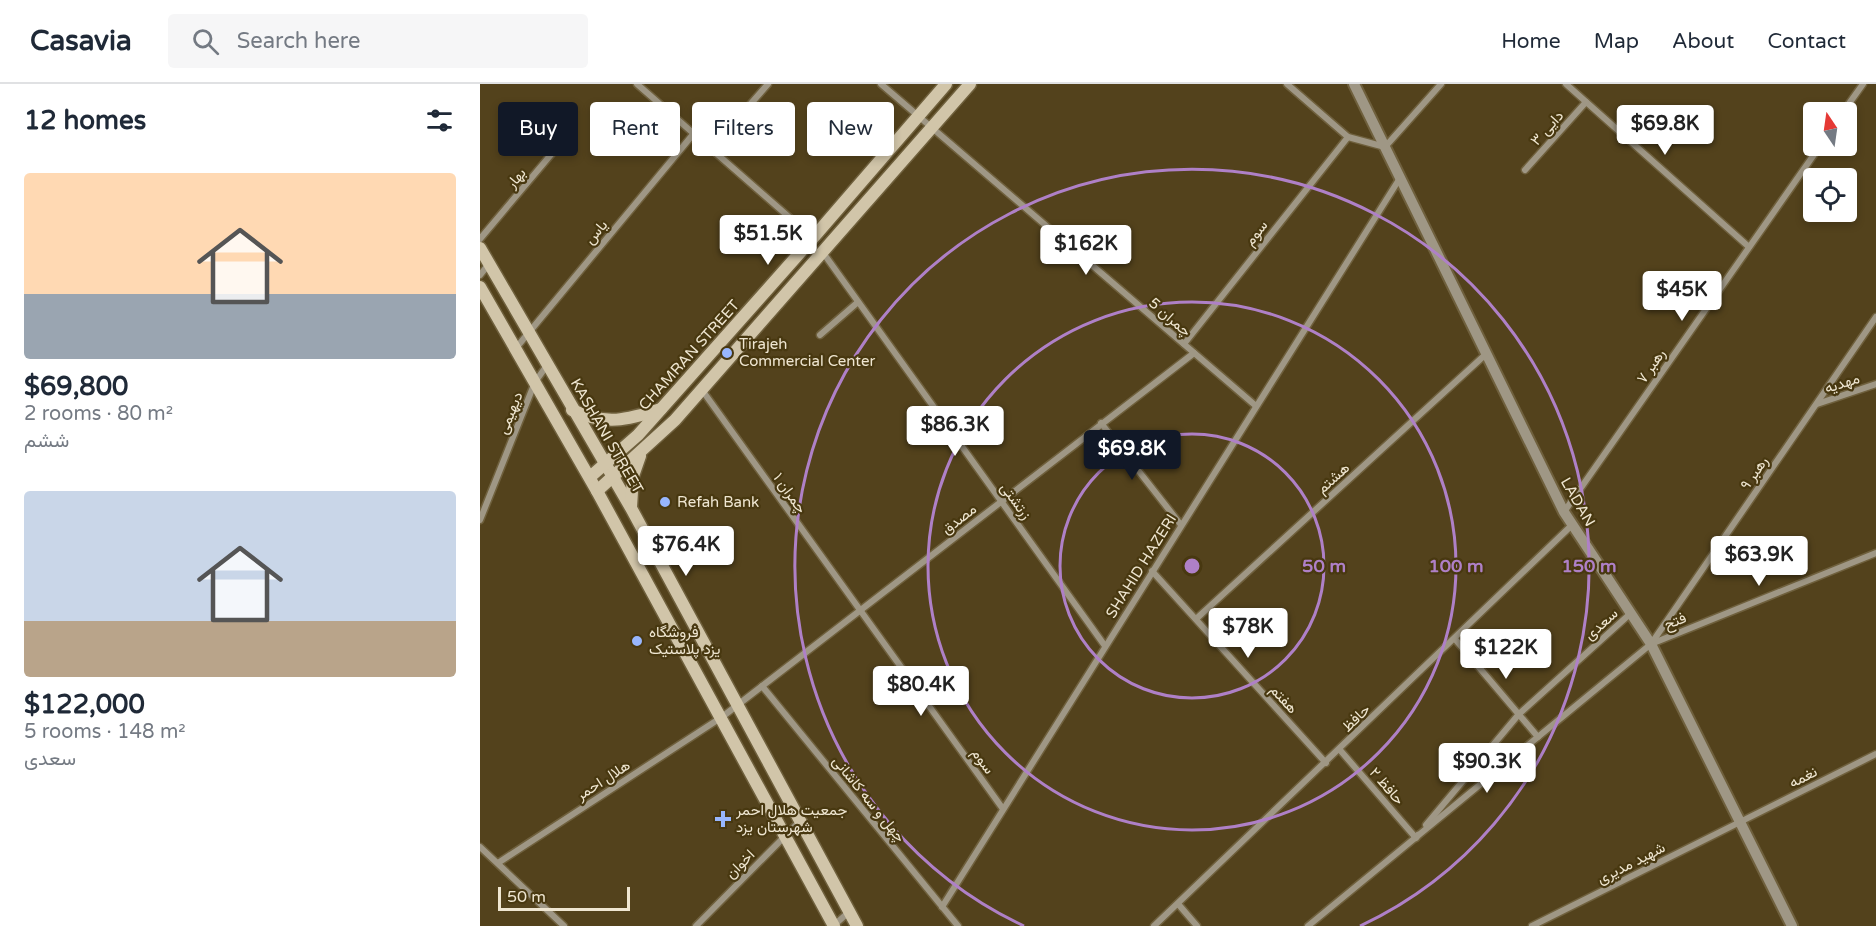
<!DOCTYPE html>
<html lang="en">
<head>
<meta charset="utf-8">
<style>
	body { margin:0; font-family:"Varela Round",Vazirmatn,sans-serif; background:#f6f6f7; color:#1f2937; height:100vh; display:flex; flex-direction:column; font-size:22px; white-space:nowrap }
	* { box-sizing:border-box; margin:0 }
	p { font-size:20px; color:#747a83 }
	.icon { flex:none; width:33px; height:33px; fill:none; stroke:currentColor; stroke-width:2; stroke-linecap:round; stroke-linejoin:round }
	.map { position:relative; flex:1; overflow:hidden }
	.panel { display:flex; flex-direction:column; background:#fff; width:480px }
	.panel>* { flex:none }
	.guide { position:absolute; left:18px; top:18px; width:570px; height:54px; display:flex; gap:12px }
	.needle { width:39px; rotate:347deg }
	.controls { position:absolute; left:1323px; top:18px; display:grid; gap:12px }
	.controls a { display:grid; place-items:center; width:54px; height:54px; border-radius:6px; background:#fff; box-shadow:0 3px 9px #0003; font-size:30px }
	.scale { position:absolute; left:18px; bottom:15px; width:132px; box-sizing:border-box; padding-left:6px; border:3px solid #efe6d1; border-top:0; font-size:16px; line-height:21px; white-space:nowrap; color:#efe6d1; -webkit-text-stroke:4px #483810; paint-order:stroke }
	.price { position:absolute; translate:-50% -51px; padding:0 14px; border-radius:6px; background:#fff; color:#222; font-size:20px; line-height:39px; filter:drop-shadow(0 2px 3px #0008) }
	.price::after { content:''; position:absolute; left:50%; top:36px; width:18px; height:14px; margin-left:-9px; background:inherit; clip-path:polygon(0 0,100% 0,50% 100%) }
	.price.selected { background:#111827; color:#fff }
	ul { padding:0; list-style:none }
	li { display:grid; align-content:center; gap:12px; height:318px; padding:0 24px }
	li span { display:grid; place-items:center; height:186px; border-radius:6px; color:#555 }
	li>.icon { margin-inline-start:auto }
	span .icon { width:108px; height:108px; fill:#fffc; stroke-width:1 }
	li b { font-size:26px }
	h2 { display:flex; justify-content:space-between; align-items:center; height:72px; padding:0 24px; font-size:26px }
	.tag { padding:0 21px; border-radius:6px; background:#fff; box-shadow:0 3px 9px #0003; font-size:21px; line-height:54px }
	.tag.selected { background:#111827; color:#fff }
	header { display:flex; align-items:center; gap:36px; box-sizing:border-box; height:84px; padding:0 30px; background:#fff; border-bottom:2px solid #e0e1e3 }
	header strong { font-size:28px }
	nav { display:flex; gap:33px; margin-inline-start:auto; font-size:21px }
	.search { width:420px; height:54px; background:#f6f6f7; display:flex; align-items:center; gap:15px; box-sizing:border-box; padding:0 21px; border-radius:6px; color:#747a83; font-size:22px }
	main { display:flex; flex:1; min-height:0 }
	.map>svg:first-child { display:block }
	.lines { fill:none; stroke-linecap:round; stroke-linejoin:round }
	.minor-casing { stroke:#6f603d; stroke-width:9 }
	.tertiary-casing { stroke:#6f603d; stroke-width:14 }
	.secondary-casing { stroke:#6f603d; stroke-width:15 }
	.minor { stroke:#9f9785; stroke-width:6 }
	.tertiary { stroke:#9f9785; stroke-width:10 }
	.secondary { stroke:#d1c5a9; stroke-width:12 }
	.ring { fill:none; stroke:#af80c7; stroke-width:3 }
	.poi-dot { fill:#98b6fd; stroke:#483810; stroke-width:2 }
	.labels { text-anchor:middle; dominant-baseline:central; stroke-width:4.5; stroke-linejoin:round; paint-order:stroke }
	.street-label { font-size:15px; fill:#efe6d1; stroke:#483810 }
	.poi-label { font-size:15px; fill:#efe6d1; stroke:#483810; text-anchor:start }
	.centre { fill:#af80c7; stroke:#483810; stroke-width:3 }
	.ring-label { font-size:18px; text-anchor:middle; font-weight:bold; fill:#af80c7; stroke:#483810; stroke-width:4.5; stroke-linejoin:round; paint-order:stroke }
</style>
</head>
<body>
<header>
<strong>Casavia</strong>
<div class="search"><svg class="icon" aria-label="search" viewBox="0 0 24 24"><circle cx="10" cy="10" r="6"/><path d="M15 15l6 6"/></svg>Search here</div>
<nav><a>Home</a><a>Map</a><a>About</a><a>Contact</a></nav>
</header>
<main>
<section class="panel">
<h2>12 homes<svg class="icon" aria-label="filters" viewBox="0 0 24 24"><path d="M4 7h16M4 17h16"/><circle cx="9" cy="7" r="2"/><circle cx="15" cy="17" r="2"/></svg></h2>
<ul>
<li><span style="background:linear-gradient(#ffd9b3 65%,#9aa5b1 0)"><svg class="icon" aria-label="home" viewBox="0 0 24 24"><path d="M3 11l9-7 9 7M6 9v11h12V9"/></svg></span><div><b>$69,800</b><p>2 rooms · 80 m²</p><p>ششم</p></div></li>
<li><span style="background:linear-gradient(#c9d6e8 70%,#b9a48a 0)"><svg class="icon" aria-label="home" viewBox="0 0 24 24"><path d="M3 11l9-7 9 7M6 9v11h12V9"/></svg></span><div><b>$122,000</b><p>5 rooms · 148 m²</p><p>سعدی</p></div></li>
</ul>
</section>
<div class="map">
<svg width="1396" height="842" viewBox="0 0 1396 842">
	<rect width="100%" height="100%" fill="#53421c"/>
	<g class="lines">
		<g class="minor-casing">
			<g id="minor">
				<polyline points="157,0 333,154"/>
				<polyline points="401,0 776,322"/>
				<polyline points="807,0 868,53 905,63 961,0"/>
				<polyline points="1086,0 1269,163"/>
				<polyline points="1363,28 1383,0"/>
				<polyline points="232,64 288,0"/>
				<polyline points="1045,86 1106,18"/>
				<polyline points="0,155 90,48"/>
				<polyline points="344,170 625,562"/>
				<polyline points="0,191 9,180"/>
				<polyline points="340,251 378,218"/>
				<polyline points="704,260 868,53"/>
				<polyline points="36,264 215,48"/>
				<polyline points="222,306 523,725"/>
				<polyline points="1337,320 1396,300"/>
				<polyline points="621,339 701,441"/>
				<polyline points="1084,428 1340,62"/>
				<polyline points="0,436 55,298 68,280"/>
				<polyline points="672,487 846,679"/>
				<polyline points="716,535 1006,270"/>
				<polyline points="975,555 1058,653"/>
				<polyline points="1171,560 1396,469"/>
				<polyline points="282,602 478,842"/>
				<polyline points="860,666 936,754 938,751"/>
				<polyline points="946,741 1039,630 1151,529"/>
				<polyline points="0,763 84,842"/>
				<polyline points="18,779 242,633 714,269"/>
				<polyline points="699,821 717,842"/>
				<polyline points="462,823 920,94"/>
				<polyline points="216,842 321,736"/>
				<polyline points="353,842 369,828"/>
				<polyline points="674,842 1092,441"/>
				<polyline points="828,842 1171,560 1396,233"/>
				<polyline points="1052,842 1396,670"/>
			</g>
		</g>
		<g class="tertiary-casing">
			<polyline id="tertiary" points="874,0 1084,428 1171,560 1312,842"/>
		</g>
		<g class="secondary-casing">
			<g id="secondary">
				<polyline points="0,164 151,424 377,842"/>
				<polyline points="0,203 117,407 354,842"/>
				<path d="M92 326C126 342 147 336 181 325"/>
				<polyline points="110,393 158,351 333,154 466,0"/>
				<polyline points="117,407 195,336 490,0"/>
				<polyline points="151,423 153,392 160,372"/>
			</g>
		</g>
		<use href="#minor" class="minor"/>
		<use href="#tertiary" class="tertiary"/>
		<use href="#secondary" class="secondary"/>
	</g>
	<g class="ring">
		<circle cx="712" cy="482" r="132"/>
		<circle cx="712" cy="482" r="264"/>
		<path d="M544 842A397 397 0 1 1 880 842"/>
	</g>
	<g class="poi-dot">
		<circle cx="247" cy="269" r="6"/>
		<circle cx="185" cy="418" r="6"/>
		<circle cx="157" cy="557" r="6"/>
		<path d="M240 726h6v6h6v6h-6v6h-6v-6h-6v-6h6z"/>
	</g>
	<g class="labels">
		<g class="street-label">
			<text transform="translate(1067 44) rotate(-48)">دایی ۳</text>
			<text transform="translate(36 94) rotate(-50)">بهار</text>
			<text transform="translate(116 148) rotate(-50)">یاس</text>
			<text transform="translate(776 149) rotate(-52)">سوم</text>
			<text transform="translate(690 233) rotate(41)">چمران 5</text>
			<text transform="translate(209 271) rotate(-48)">CHAMRAN STREET</text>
			<text transform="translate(1171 282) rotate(-55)">رهبر ۷</text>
			<text transform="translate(1362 299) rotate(-18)">مهدیه</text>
			<text transform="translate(30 329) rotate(-68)">دیهیمی</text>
			<text transform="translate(127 352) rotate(60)">KASHANI STREET</text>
			<text transform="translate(1274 389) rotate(-55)">رهبر ۹</text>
			<text transform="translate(853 394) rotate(-42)">هشتم</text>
			<text transform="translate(310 409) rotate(54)">چمران ۱</text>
			<text transform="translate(536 417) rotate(54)">زرتشتی</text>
			<text transform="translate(1098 418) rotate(60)">LADAN</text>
			<text transform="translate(479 435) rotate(-38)">مصدق</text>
			<text transform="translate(661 482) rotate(-58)">SHAHID HAZERI</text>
			<text transform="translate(1195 537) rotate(-22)">فتح</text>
			<text transform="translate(1121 540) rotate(-42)">سعدی</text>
			<text transform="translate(804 615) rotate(48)">هفتم</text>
			<text transform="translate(876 634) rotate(-44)">حافظ</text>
			<text transform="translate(503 677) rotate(54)">سوم</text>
			<text transform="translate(1323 693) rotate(-27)">نغمه</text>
			<text transform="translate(123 696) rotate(-33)">هلال احمر</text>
			<text transform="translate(907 702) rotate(49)">حافظ ۲</text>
			<text transform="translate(389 715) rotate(51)">چهل و سه کاشانی</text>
			<text transform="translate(1151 779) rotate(-27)">شهید مدیری</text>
			<text transform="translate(260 780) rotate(-45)">اخوان</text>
		</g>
		<g class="poi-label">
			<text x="259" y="260">Tirajeh<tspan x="259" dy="17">Commercial Center</tspan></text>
			<text x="197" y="418">Refah Bank</text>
			<text x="169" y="548">فروشگاه<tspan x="169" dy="17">یزد پلاستیک</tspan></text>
			<text x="256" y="726">جمعیت هلال احمر<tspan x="256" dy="17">شهرستان یزد</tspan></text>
		</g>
	</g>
	<circle cx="712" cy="482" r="9" class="centre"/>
	<g class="ring-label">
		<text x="844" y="488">50 m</text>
		<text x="976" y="488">100 m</text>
		<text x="1109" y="488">150 m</text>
	</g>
</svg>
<div class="controls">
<a><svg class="needle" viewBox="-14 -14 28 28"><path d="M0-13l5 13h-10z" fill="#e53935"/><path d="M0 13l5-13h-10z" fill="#747a83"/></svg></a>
<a><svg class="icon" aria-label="locate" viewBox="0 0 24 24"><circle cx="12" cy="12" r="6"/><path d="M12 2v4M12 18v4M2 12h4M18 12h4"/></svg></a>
</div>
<div class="scale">50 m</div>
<b class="price" style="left:1185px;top:72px">$69.8K</b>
<b class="price" style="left:288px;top:182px">$51.5K</b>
<b class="price" style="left:606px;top:192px">$162K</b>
<b class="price" style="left:1202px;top:238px">$45K</b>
<b class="price" style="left:475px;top:373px">$86.3K</b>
<b class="price selected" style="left:652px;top:397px">$69.8K</b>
<b class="price" style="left:206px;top:493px">$76.4K</b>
<b class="price" style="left:1279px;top:503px">$63.9K</b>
<b class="price" style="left:768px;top:575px">$78K</b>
<b class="price" style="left:1026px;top:596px">$122K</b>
<b class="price" style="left:441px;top:633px">$80.4K</b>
<b class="price" style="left:1007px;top:710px">$90.3K</b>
<div class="guide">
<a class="tag selected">Buy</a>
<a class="tag">Rent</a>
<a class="tag">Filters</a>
<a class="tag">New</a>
</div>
</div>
</main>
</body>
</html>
